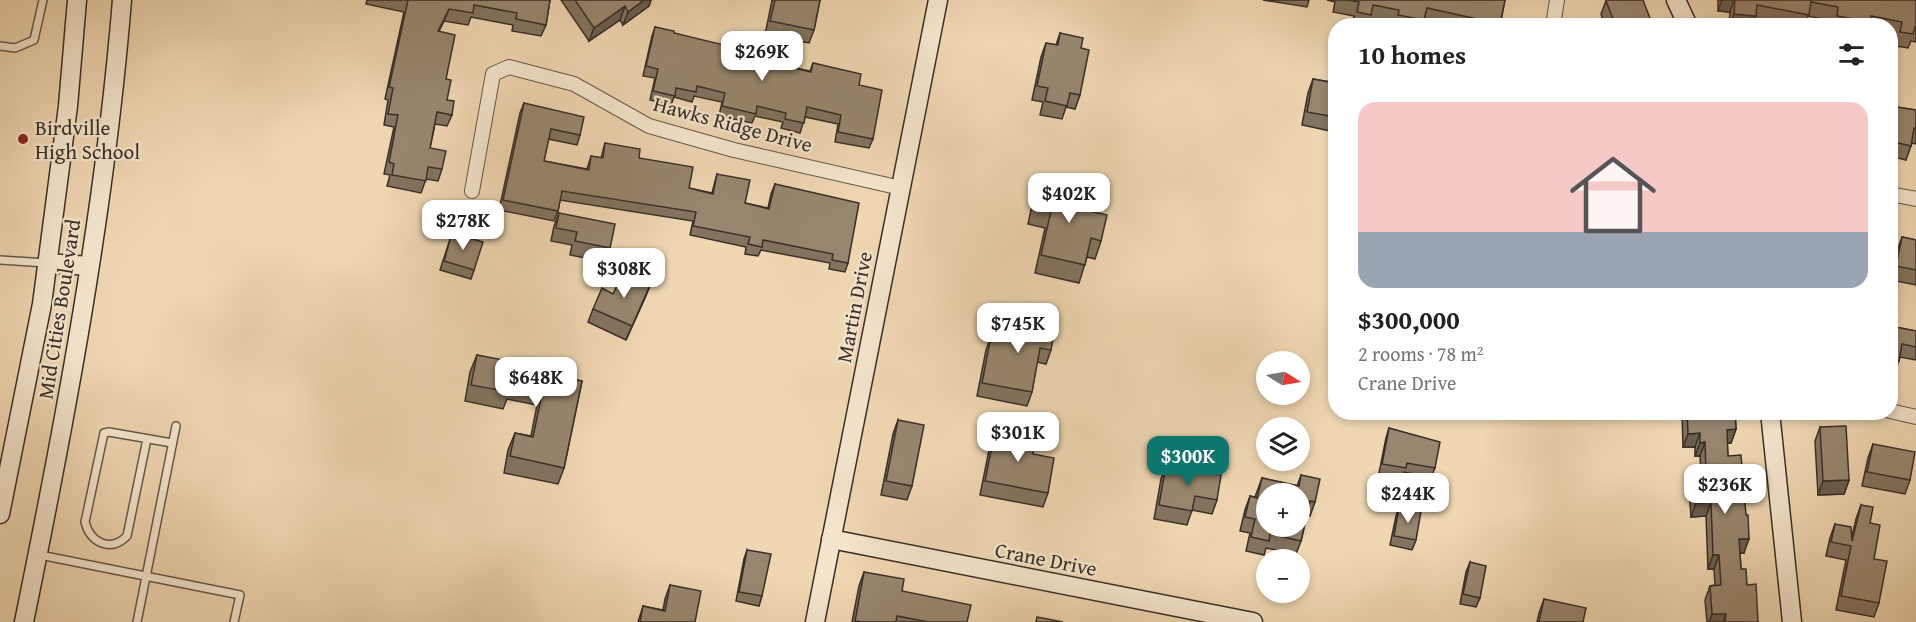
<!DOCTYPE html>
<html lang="en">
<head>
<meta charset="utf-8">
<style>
	body { margin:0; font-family:"Gentium Book Plus",serif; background:#f2f2f2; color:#222; height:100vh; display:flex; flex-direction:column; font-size:22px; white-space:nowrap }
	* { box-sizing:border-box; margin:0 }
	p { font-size:20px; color:#767676 }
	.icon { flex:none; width:33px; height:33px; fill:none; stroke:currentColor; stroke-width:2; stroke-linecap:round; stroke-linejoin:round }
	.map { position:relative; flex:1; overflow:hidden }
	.details { position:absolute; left:1328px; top:18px; width:570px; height:402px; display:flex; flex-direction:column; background:#fff; border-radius:24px; box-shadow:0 3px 9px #0003 }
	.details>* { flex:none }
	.needle { width:39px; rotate:101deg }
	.tools { position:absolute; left:1256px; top:351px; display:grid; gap:12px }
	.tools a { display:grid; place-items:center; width:54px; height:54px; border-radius:50%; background:#fff; box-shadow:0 3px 9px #0003; font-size:30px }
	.price { position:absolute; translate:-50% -51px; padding:0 14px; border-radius:12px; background:#fff; color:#222; font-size:20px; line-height:39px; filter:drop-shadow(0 2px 3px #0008) }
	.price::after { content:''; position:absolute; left:50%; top:36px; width:18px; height:14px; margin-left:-9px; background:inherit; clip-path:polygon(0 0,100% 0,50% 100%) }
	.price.active { background:#0f766e; color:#fff }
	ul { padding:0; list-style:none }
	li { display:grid; align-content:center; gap:12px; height:318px; padding:0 30px }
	li span { display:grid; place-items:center; height:186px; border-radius:18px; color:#555 }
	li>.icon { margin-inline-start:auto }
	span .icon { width:108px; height:108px; fill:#fffc; stroke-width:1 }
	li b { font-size:26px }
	h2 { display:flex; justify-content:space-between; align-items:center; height:72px; padding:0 30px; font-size:26px }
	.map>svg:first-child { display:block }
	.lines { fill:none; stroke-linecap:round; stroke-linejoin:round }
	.lane-casing { stroke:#66584a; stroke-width:10 }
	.street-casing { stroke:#66584a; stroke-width:16 }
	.secondary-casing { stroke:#392e27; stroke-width:21 }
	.lane { stroke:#f5e5cd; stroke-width:7 }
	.street { stroke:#f5e5cd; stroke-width:14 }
	.secondary { stroke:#f5e5cd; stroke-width:18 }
	.wall { fill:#83735f; stroke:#392e27; stroke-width:1.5 }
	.shaded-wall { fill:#6a5e4e; stroke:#392e27; stroke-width:1.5 }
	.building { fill:#98866f; stroke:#392e27; stroke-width:1.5; fill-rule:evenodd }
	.poi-dot { fill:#8f2418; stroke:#f5e5cd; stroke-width:2 }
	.labels { text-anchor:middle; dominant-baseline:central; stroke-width:4.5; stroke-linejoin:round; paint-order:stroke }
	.street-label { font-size:21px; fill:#392e27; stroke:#f5e5cd }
	.poi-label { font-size:21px; fill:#392e27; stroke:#f5e5cd; text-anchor:start }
</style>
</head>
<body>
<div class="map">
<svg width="1916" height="622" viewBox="0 0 1916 622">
	<rect width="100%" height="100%" fill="#efd7b2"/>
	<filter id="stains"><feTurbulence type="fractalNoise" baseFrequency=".00333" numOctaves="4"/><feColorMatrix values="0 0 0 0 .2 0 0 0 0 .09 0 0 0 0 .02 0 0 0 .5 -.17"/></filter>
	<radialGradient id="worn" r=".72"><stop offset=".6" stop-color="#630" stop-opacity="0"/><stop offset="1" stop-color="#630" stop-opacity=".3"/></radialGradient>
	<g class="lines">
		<g class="lane-casing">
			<g id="lane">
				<polyline points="0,46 15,48 34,40 43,0"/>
				<polyline points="0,260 47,263"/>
				<path d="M147 439 127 536C110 553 90 542 85 522L104 433 109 432 172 443"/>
				<polyline points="40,555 240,595 234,622"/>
				<polyline points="137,622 176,426"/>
			</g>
		</g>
		<g class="street-casing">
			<g id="street">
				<polyline points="1553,26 1557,0"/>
				<polyline points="472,191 493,74 509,67 574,84 649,126 734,150 901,188"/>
				<polyline points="1890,194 1916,199"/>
				<polyline points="1890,411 1916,417"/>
			</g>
		</g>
		<g class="secondary-casing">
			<g id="secondary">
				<polyline points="1676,0 1688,26"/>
				<polyline points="47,263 89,266"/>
				<polyline points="1770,412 1792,622"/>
				<polyline points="0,514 42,304 68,106 77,0"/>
				<polyline points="831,539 1253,622"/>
				<path d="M24 622C66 416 105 210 122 0"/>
				<polyline points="815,622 938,0"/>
			</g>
		</g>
		<use href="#lane" class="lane"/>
		<use href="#street" class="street"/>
		<use href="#secondary" class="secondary"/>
	</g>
	<g class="wall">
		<polygon points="367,0 550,0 546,25 541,36 512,31 513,25 471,17 468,25 444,21 439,31 446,79 447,100 452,115 447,126 435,124 430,148 442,169 438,181 426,179 421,193 387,186 390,175 384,174 394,127 384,125 388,100 385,99 404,12 366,4"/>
		<polygon points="561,0 651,0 649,6 623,25 620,20 589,41"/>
		<polygon points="772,0 820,0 814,30 809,43 765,35"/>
		<polygon points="1263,0 1309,0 1307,7"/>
		<polygon points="1327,0 1505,0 1500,26 1439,26 1423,22 1422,26 1394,26 1394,24 1370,19 1367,26 1352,26 1354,16 1333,12 1335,2"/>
		<polygon points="1718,0 1916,0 1916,42 1911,41 1908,48 1895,46 1897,36 1890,34 1890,26 1832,26 1833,21 1808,16 1805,26 1788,26 1755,19 1753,26 1729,26 1730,12 1718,11"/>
		<polygon points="1606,1 1653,26 1605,26 1601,14"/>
		<polygon points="655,27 674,33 768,62 810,71 813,63 859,85 873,139 869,148 835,142 838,124 805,117 800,133 781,128 783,122 755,116 752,123 719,116 722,102 694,96 692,102 674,97 671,105 650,100 655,78 643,76 652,36"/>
		<polygon points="1060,33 1081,48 1080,95 1075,109 1066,107 1062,119 1040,115 1043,102 1032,100 1041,57 1046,43 1056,45"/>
		<polygon points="1313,79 1335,83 1335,132 1302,125 1308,93"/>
		<polygon points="524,103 580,135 577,145 548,139 544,161 587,169 591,156 601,158 605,143 639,158 689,188 712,193 717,174 745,203 768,208 771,194 775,184 848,263 845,272 829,269 830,263 761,250 758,256 745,254 746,247 690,235 693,221 560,200 558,211 554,221 499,210 520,113"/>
		<polygon points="1890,106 1916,110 1916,144 1912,143 1906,160 1890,156"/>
		<polygon points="1039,184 1086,210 1101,241 1095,259 1087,257 1079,283 1035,273 1045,228 1028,224 1033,201"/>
		<polygon points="559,213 610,248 605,262 570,255 572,245 551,241 554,226"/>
		<polygon points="452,233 474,270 471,279 440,270"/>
		<polygon points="1902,237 1916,240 1916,285 1891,280 1897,251"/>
		<polygon points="651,283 626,340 588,322 593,309"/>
		<polygon points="1018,316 1051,350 1046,364 1037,362 1032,392 1027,406 977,396 986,350 991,336 1003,338 1008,326 1014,327"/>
		<polygon points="1890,326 1916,331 1916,360 1900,357 1895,373 1890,372"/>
		<polygon points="477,355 524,369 582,381 564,468 558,484 504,473 508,450 515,433 531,436 537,405 507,399 503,409 465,401 470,372"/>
		<polygon points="1676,412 1735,412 1736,429 1731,443 1727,443 1728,456 1744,553 1740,553 1741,569 1747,585 1758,622 1707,622 1705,600 1710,586 1715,585 1714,569 1708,569 1706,516 1691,517 1689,488 1694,474 1701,473 1700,456 1695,456 1695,447 1683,447 1682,414 1676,415"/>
		<polygon points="898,420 912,486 907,500 881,495 893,434"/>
		<polygon points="996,426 1033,454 1048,493 1043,507 980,495 991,440"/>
		<polygon points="1820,427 1849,480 1844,494 1818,495 1815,441"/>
		<polygon points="1389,428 1435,468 1431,477 1404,472 1402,478 1379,473 1386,438"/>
		<polygon points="1873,444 1910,480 1905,494 1862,486 1868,458"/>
		<polygon points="1166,465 1217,500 1212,514 1192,510 1187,525 1154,519 1161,479"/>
		<polygon points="1301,475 1315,502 1310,516 1307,515 1301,541 1296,554 1266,548 1264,555 1246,551 1250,533 1240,531 1245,510 1250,496 1255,497 1262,478 1297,486"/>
		<polygon points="1861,505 1870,523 1879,603 1874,617 1836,610 1846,560 1826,556 1830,538 1835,524 1852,536 1856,519"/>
		<polygon points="1399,507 1416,540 1412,550 1390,545 1396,516"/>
		<polygon points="747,550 762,596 759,606 736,601 744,559"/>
		<polygon points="1470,562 1480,598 1476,607 1460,604 1466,572"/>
		<polygon points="864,572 902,591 967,622 852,622 859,586"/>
		<polygon points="670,585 695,622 638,622 643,606 663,610 665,599"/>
		<polygon points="1544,599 1583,622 1537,622 1539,613"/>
	</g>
	<g class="shaded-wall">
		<polygon points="644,0 651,0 649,6 623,25 628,12"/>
		<polygon points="1722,0 1734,0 1730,12 1718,11"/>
		<polygon points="625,6 620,20 589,41 594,28"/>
		<polygon points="449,9 444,21 433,43 438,31"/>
		<polygon points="1734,14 1756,16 1753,26 1730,26"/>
		<polygon points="651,283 646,296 626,340 632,326"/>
		<polygon points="1736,429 1731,443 1722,443 1727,430"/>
		<polygon points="1700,433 1695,447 1683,447 1688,434"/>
		<polygon points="1705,442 1700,456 1695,456 1700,443"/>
		<polygon points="1849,480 1844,494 1818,495 1823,481"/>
		<polygon points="1711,502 1706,516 1691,517 1696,503"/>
		<polygon points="1739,539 1749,539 1744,553 1734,553"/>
		<polygon points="1713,555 1719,555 1714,569 1708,569"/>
		<polygon points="1712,614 1726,614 1723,622 1709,622"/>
	</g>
	<g class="building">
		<polygon points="408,0 550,0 546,25 516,19 517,13 474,5 473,13 449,9 438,31 455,35 446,79 451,80 447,100 454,101 452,115 437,112 430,148 446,151 442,169 428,167 426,181 392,175 394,164 389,162 398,115 388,114 393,88 389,87"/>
		<polygon points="575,0 644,0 628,12 625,6 594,28"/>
		<polygon points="775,0 820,0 814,30 770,21"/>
		<polygon points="1348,0 1505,0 1500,24 1427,8 1424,20 1398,15 1399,10 1373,5 1371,15 1357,12 1359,2"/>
		<polygon points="1607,0 1643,0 1653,26 1616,26 1606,1"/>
		<polygon points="1735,0 1916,0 1916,27 1915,27 1913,34 1900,32 1902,22 1871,16 1870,22 1837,16 1838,7 1811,2 1809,15 1757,5 1756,16 1734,14"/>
		<polygon points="655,27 674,31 674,33 769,56 768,62 811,72 813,63 861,74 859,85 882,90 873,139 838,132 841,115 807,107 804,123 785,119 786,113 757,106 756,114 722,106 725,93 697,86 696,92 676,88 675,96 653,91 658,69 646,66"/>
		<polygon points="1060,33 1083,38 1081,48 1089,50 1080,95 1070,93 1067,106 1045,101 1048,88 1037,86 1046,43 1058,45"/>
		<polygon points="1313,79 1335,83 1335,117 1307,112"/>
		<polygon points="524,103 584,117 580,135 551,129 544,161 589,170 591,156 603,158 605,143 640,149 639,158 693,167 689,188 713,194 717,174 750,180 745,203 769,209 775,184 859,203 848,263 832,260 833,254 763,240 762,247 748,244 750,237 693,226 696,212 562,191 558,211 503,200"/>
		<polygon points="1890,106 1916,110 1916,129 1914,128 1911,146 1890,141"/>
		<polygon points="1039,184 1090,195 1086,210 1107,215 1101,241 1091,238 1085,265 1041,255 1051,211 1034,207"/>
		<polygon points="559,213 615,224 610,248 575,241 577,232 556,228"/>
		<polygon points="1890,218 1894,219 1890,241"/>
		<polygon points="452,233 483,242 474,270 444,261"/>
		<polygon points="1902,237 1916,240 1916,270 1896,266"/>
		<polygon points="624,271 651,283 632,326 593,309 602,288 613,294"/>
		<polygon points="1018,316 1056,323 1051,350 1040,348 1032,392 982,383 991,336 1006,339 1008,326 1016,328"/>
		<polygon points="1890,326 1916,331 1916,347 1902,344 1899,361 1890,359"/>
		<polygon points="477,355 525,364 524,369 582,381 564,468 510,456 515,433 533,437 543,389 511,382 509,392 471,385"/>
		<polygon points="1687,412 1735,412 1736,429 1727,430 1728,456 1741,455 1746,515 1748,515 1749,539 1739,539 1741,569 1746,569 1747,585 1756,584 1758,622 1725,622 1726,614 1712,614 1710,586 1721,585 1719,555 1713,555 1711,502 1696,503 1694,474 1706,473 1705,442 1700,443 1700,433 1688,434"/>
		<polygon points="898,420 924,425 912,486 886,481"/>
		<polygon points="996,426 1020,431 1017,442 1034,445 1033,454 1054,458 1048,493 985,481"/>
		<polygon points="1846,426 1849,480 1823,481 1820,427"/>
		<polygon points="1389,428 1440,442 1435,468 1407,463 1406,468 1382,464"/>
		<polygon points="1873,444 1915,452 1910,480 1867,472"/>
		<polygon points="1166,465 1221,475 1217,500 1195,496 1192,511 1159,505"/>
		<path d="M1301 475 1320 479 1315 502 1310 501 1301 541 1270 534 1269 541 1251 537 1255 519 1245 517 1250 496 1257 498 1262 478 1299 486ZM1266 494H1299V526H1266Z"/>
		<polygon points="1861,505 1873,507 1870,523 1880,525 1874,559 1887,561 1879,603 1841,596 1851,546 1831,542 1835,524 1851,527 1852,541"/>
		<polygon points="1399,507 1421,511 1416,540 1394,536"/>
		<polygon points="747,550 771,554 762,596 739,592"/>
		<polygon points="1470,562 1486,566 1480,598 1463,594"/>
		<polygon points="864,572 904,579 902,591 971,605 967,622 928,622 897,616 896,622 863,622 855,621"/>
		<polygon points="670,585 701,591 695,622 640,622 643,606 665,611"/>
		<polygon points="1544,599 1586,608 1583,622 1539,622"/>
		<polygon points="1037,617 1063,622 1036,622"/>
	</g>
	<circle class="poi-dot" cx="23" cy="139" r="6"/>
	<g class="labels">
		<g class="street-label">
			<text transform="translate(733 124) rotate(15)">Hawks Ridge Drive</text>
			<text transform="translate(854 307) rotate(-79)">Martin Drive</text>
			<text transform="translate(59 309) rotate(-81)">Mid Cities Boulevard</text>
			<text transform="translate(1046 559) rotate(11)">Crane Drive</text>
		</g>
		<g class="poi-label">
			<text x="35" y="127">Birdville<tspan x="35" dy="24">High School</tspan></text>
		</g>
	</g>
	<rect width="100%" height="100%" filter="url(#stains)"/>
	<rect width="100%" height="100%" fill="url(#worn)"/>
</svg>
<div class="tools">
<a><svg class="needle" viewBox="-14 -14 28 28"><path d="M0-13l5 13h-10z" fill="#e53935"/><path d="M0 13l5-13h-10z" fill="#767676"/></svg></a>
<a><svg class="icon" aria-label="layers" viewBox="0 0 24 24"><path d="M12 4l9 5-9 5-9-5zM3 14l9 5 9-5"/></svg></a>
<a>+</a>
<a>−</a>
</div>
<b class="price" style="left:762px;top:82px">$269K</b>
<b class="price" style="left:1069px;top:224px">$402K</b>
<b class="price" style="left:463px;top:251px">$278K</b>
<b class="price" style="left:624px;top:299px">$308K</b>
<b class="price" style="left:1018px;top:354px">$745K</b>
<b class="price" style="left:536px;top:408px">$648K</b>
<b class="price" style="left:1018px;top:463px">$301K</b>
<b class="price active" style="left:1188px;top:487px">$300K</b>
<b class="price" style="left:1725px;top:515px">$236K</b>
<b class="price" style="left:1408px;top:524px">$244K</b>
<section class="details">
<h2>10 homes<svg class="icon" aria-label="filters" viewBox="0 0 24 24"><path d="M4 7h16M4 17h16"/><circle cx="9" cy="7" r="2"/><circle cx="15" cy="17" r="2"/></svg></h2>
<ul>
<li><span style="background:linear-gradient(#f6c9c9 70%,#9aa5b1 0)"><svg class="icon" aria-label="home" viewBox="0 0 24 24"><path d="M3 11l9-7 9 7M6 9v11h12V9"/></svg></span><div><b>$300,000</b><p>2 rooms · 78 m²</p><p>Crane Drive</p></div></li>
</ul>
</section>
</div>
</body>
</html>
